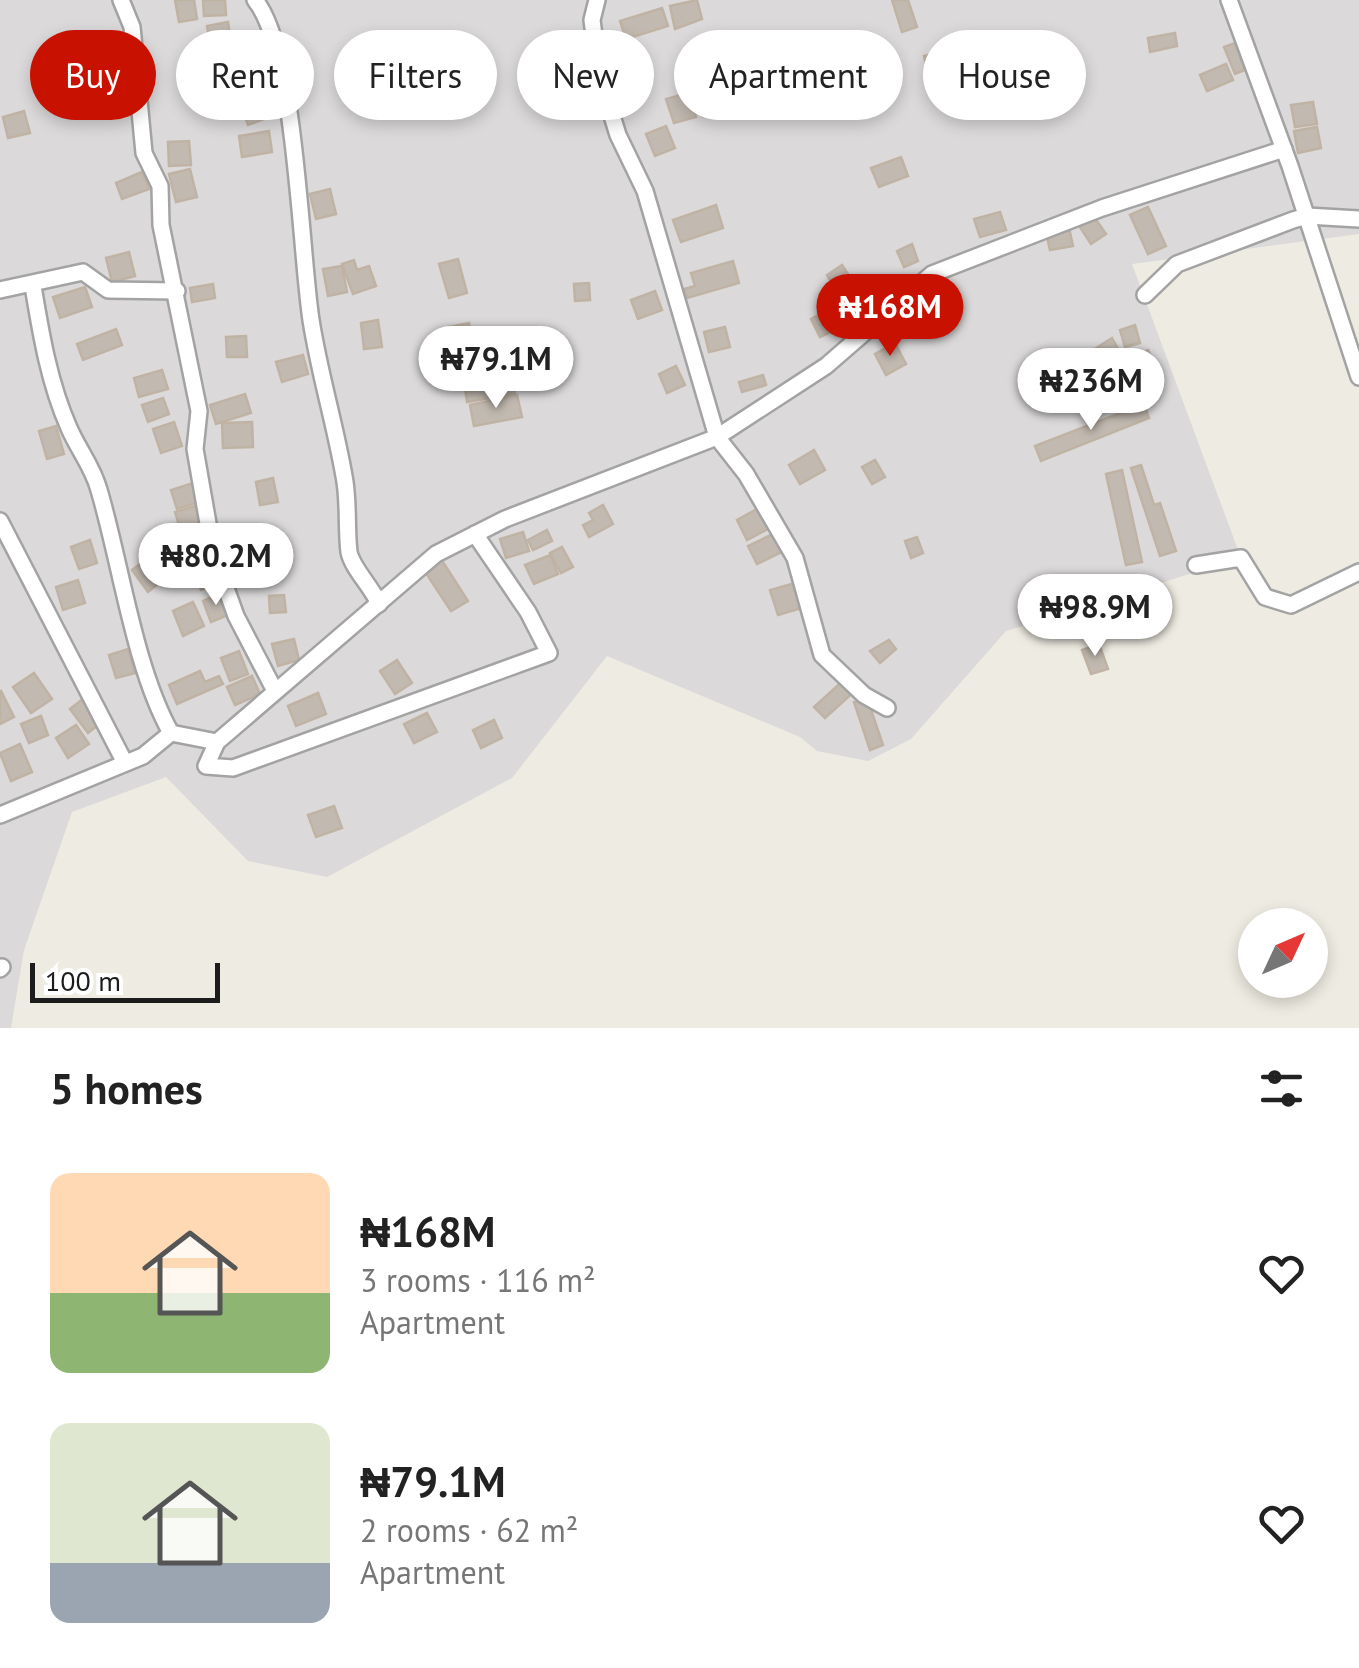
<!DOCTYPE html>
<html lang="en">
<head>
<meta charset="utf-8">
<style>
	body { margin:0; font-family:"PT Sans",sans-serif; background:#f6f6f6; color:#222; height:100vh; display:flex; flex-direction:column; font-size:38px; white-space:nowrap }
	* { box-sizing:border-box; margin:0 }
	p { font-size:32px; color:#767676 }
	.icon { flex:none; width:55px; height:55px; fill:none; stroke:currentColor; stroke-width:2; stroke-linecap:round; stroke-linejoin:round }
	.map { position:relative; height:1028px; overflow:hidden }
	.sheet { display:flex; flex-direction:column; background:#fff; flex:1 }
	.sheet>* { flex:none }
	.banner { position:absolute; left:30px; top:30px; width:1300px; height:90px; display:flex; gap:20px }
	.needle { width:65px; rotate:46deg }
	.buttons { position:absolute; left:1238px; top:908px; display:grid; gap:20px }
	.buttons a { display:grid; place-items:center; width:90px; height:90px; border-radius:50%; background:#fff; box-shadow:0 5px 15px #0003; font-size:50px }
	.scale { position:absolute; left:30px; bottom:25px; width:190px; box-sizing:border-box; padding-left:10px; border:5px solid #1c1c1c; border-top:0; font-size:28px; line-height:35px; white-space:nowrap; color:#1c1c1c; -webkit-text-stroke:8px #fff; paint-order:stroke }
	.price { position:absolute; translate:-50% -85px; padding:0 22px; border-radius:35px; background:#fff; color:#222; font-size:32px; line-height:65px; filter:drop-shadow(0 2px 5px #0008) }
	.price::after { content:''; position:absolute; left:50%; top:60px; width:30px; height:22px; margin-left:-15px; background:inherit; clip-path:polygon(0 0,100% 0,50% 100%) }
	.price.current { background:#c91100; color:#fff }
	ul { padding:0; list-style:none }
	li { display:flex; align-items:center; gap:30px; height:250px; padding:0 50px }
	li span { display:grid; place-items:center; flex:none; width:280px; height:200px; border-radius:20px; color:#555 }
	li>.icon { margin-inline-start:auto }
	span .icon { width:120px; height:120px; fill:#fffc; stroke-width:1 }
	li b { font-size:42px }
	h2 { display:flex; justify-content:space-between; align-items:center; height:120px; padding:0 50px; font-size:42px }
	.tag { padding:0 35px; border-radius:45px; background:#fff; box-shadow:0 5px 15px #0003; font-size:35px; line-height:90px }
	.tag.current { background:#c91100; color:#fff }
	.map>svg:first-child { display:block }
	.residential { fill:#dbd9d9 }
	.building { fill:#c2bab1; stroke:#c0b3a4; stroke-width:2.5 }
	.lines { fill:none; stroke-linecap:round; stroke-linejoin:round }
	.street-casing { stroke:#a3a3a3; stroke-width:20 }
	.street { stroke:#fff; stroke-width:15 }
</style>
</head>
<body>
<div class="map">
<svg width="1359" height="1028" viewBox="0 0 1359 1028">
	<rect width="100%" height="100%" fill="#eeebe2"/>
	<polygon class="residential" points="0,0 1359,0 1359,234 1132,264 1241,558 1006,631 911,739 868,761 817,751 800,737 607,656 512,778 327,877 248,861 166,777 72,812 24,950 11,1028 0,1028"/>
	<g class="building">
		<polygon points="175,0 194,0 197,19 179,22"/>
		<polygon points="203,0 225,0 226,15 204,16"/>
		<polygon points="697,0 702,19 675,29 670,6"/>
		<polygon points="892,0 908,0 917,27 902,32"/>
		<polygon points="662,8 668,26 626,39 620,21"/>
		<polygon points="228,22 231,44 211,48 207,26"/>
		<polygon points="1175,33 1177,46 1150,52 1148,38"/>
		<polygon points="1235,43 1245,70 1235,74 1224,47"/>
		<polygon points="946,51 949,65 927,69 924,56"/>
		<polygon points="735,52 741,72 693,88 686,67"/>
		<polygon points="1226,64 1233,80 1207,91 1200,75"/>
		<polygon points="961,78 967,101 949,106 943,83"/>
		<polygon points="737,82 743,106 703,116 697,92"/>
		<polygon points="818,85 828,107 802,118 792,97"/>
		<polygon points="82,91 87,108 72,113 66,95"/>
		<polygon points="688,93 696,117 674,123 666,99"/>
		<polygon points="261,101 267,118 248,125 242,108"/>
		<polygon points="1313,102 1317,124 1295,127 1291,105"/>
		<polygon points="24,111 30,133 8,138 3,117"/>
		<polygon points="666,126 675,148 655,156 646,134"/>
		<polygon points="1317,127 1321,148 1298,153 1294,131"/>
		<polygon points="269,131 272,152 242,157 239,136"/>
		<polygon points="189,141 191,165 169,166 168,142"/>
		<polygon points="901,157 908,176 879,187 871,168"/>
		<polygon points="190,169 197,197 176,202 169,174"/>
		<polygon points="142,172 149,189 122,199 116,183"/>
		<polygon points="330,189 336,214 316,219 310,194"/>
		<polygon points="716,205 723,228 681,242 673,220"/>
		<polygon points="1148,207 1166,246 1148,254 1130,215"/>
		<polygon points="1000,212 1006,230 980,237 974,219"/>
		<polygon points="1094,217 1106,234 1091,244 1080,227"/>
		<polygon points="1069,228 1073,246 1050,250 1046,232"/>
		<polygon points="912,244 918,261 904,267 897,251"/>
		<polygon points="129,252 135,276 112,282 106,258"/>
		<polygon points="458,259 467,293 449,298 439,264"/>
		<polygon points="354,260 357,270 369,266 376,286 353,294 342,264"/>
		<polygon points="733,261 739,283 687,298 684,289 695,286 691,273"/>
		<polygon points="842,265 857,288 841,298 827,275"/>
		<polygon points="342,266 347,292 328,296 323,269"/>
		<polygon points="589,283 590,300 575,301 574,284"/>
		<polygon points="213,284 215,298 192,302 190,288"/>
		<polygon points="85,287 92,307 60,318 53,297"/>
		<polygon points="655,291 662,310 638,319 631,300"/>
		<polygon points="830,309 839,328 820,337 811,319"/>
		<polygon points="378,320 382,347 364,349 361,323"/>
		<polygon points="469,323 473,347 453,351 449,327"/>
		<polygon points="1135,325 1140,343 1125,347 1120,330"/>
		<polygon points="725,327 730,347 709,352 704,332"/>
		<polygon points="116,329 122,345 83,360 77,344"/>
		<polygon points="246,336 247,357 227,357 226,337"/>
		<polygon points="1112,338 1121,354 1103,365 1093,350"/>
		<polygon points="895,343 906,364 886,375 875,354"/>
		<polygon points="1148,350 1159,374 1143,380 1133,357"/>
		<polygon points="303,355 308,374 282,382 276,362"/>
		<polygon points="676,366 685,385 667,393 659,374"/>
		<polygon points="162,370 168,389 139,397 134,378"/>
		<polygon points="509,370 515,394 495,398 490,374"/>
		<polygon points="763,375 766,385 742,392 739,382"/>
		<polygon points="487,376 491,398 467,402 464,381"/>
		<polygon points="245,394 251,413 216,424 210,405"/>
		<polygon points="517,395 522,417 474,426 470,405"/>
		<polygon points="163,398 169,414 148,422 142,405"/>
		<polygon points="1144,404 1149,418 1041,461 1035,446"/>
		<polygon points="174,422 182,446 161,453 153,429"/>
		<polygon points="252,422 253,447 223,448 222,423"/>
		<polygon points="56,426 64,454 47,459 39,431"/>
		<polygon points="814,450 825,470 800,484 789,465"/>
		<polygon points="875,460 885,477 872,484 862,467"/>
		<polygon points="1141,465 1154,505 1160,503 1176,551 1160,556 1131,468"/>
		<polygon points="1122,470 1142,562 1126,565 1106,474"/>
		<polygon points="273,478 278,502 260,505 256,482"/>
		<polygon points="193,483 199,502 177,509 171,490"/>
		<polygon points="199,505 206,527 182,535 175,512"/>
		<polygon points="603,505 613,524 589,537 583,525 593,520 589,513"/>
		<polygon points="757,509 768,529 747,540 737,520"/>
		<polygon points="547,530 552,541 533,550 528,540"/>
		<polygon points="523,532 529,551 506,558 500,539"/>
		<polygon points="775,533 784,551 757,564 748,546"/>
		<polygon points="917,537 923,553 911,558 905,541"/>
		<polygon points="90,540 97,563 79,569 71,547"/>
		<polygon points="562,547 573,567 561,573 550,553"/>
		<polygon points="550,555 558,574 534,584 525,565"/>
		<polygon points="148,558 164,579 148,592 132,570"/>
		<polygon points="441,559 468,601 451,611 424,570"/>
		<polygon points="212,562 220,583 201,590 193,570"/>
		<polygon points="78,580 85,603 63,610 56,587"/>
		<polygon points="795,583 802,608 778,615 770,590"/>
		<polygon points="220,594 228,615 211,622 203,601"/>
		<polygon points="284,595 286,612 270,613 269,596"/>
		<polygon points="193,602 204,626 183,636 173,611"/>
		<polygon points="294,639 299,660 278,666 272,644"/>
		<polygon points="889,640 896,649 880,663 870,651"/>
		<polygon points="1099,644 1108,669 1091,674 1082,650"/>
		<polygon points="128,649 135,673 116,678 109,655"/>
		<polygon points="239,651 248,674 230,681 221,658"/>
		<polygon points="397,660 412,683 395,694 380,671"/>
		<polygon points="200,671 205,682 219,676 223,684 177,704 169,685"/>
		<polygon points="34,673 52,699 31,713 13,687"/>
		<polygon points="252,676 260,694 235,705 227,687"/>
		<polygon points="846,678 857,689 825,718 814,707"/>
		<polygon points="1,691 14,717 0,724 0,692"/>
		<polygon points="318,693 326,714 296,726 288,706"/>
		<polygon points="84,698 102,722 88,733 70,709"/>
		<polygon points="867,698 883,745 870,750 854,702"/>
		<polygon points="427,713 437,732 414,743 404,724"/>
		<polygon points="41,716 48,735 29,743 21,724"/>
		<polygon points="494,720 502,738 481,748 473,730"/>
		<polygon points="76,725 89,744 68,758 56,738"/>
		<polygon points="20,744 32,772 11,781 0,753"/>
		<polygon points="334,806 342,828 316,837 308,815"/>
	</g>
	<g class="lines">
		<g class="street-casing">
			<g id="street">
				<polyline points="121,0 132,27 144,153 160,186 161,225 199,411 195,449 213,552 236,616 275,691"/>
				<path d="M255 0C296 50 300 248 311 320 319 372 335 424 344 476 349 500 346 527 349 552 352 568 372 587 379 604"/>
				<polyline points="597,0 592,20 599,74 618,135 645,191 717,437 746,474 795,558 822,655 864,695 887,708"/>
				<polyline points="1229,0 1290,166 1359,377"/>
				<polyline points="0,290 83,272 108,290 177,291"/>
				<polyline points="1145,295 1177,264 1293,220 1307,216 1359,219"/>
				<polyline points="0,521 124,761"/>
				<polyline points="1196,565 1241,558 1265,597 1291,605 1359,572"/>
				<polyline points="171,733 217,742 436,554 505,519 717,437 826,366 932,274 1102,208 1284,149"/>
				<polyline points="217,742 206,766 233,768 549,653 528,612 475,534"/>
				<path d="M0 815 143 756 171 733C134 667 121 564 99 490 93 467 78 449 69 428 49 383 41 334 33 286"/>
				<polyline points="0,969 2,967"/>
			</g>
		</g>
		<use href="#street" class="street"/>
	</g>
</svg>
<div class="buttons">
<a><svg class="needle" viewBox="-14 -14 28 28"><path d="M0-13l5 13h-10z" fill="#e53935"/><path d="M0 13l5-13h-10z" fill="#767676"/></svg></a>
</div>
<div class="scale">100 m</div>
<b class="price current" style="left:890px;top:359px">₦168M</b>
<b class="price" style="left:496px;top:411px">₦79.1M</b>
<b class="price" style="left:1091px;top:433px">₦236M</b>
<b class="price" style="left:216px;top:608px">₦80.2M</b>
<b class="price" style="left:1095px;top:659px">₦98.9M</b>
<div class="banner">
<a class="tag current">Buy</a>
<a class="tag">Rent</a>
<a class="tag">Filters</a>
<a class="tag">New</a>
<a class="tag">Apartment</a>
<a class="tag">House</a>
</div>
</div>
<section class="sheet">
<h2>5 homes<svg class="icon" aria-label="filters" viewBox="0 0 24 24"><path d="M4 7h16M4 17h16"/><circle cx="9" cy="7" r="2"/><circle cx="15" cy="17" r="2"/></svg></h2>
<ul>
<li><span style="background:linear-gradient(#ffd9b3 60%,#8fb573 0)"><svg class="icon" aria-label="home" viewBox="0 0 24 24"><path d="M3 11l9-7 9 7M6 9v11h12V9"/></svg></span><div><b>₦168M</b><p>3 rooms · 116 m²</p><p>Apartment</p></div><svg class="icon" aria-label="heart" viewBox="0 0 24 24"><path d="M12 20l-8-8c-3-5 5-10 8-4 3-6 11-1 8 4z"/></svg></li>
<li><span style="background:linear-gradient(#dfe7d0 70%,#9aa5b1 0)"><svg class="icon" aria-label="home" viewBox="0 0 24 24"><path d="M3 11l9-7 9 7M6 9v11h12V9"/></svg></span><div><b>₦79.1M</b><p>2 rooms · 62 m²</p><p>Apartment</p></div><svg class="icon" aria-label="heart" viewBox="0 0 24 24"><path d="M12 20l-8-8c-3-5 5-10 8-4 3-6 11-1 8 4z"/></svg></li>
</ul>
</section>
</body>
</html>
